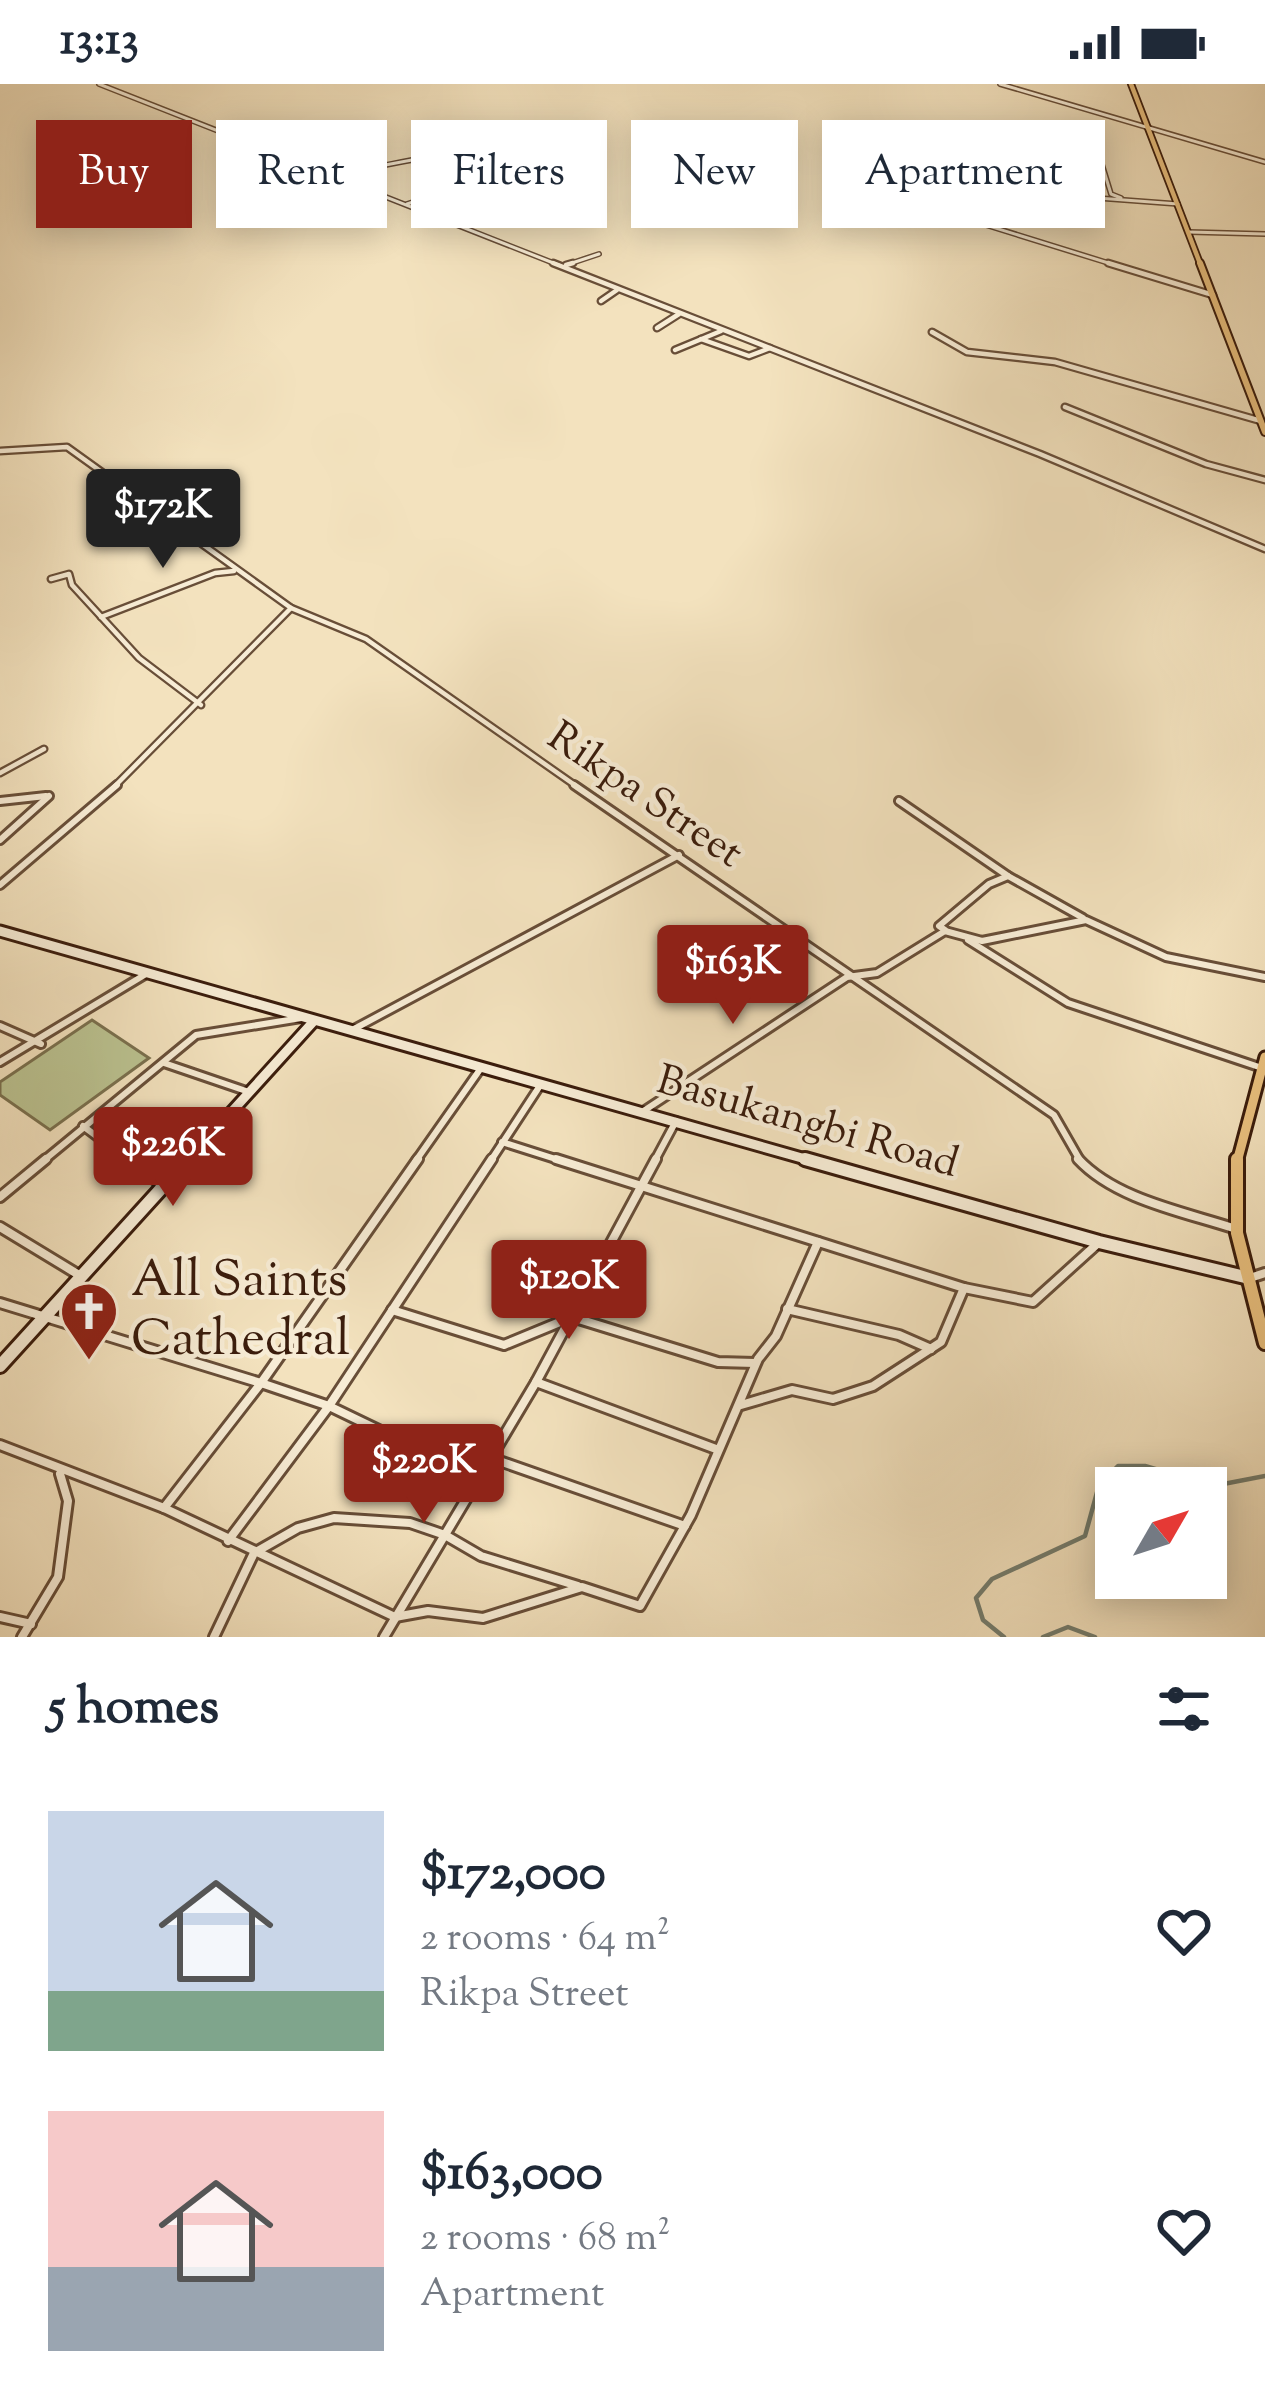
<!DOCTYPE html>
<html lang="en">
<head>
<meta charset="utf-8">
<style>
	body { margin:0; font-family:"Sorts Mill Goudy",serif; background:#f6f6f7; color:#1f2937; height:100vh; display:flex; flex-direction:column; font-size:45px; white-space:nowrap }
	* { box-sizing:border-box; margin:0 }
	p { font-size:39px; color:#747a83 }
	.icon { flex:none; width:66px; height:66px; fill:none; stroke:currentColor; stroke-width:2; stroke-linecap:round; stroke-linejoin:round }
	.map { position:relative; height:1553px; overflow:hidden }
	.panel { display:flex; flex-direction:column; background:#fff; flex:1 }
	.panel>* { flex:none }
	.top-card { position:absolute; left:36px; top:36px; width:1194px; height:108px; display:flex; gap:24px }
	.needle { width:78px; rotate:51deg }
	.buttons { position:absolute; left:1095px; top:1383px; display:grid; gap:24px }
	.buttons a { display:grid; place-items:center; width:132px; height:132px; border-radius:0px; background:#fff; box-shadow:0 6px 30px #0003; font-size:60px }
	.price { position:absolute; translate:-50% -102px; padding:0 27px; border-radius:12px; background:#8f2418; color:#fff; font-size:39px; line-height:78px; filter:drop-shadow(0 3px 6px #0008) }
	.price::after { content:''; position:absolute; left:50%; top:72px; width:36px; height:27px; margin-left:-18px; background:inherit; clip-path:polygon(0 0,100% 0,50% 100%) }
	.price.active { background:#222; color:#fff }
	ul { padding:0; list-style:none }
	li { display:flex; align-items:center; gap:36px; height:300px; padding:0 48px }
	li span { display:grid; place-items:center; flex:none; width:336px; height:240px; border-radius:0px; color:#555 }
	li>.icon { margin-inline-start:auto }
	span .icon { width:144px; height:144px; fill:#fffc; stroke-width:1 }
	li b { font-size:51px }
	h2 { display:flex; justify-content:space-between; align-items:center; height:144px; padding:0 48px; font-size:51px }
	.chip { padding:0 42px; border-radius:0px; background:#fff; box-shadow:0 6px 30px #0003; font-size:42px; line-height:108px }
	.chip.active { background:#8f2418; color:#fff }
	.status { display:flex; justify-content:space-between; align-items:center; height:84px; padding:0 60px; background:#fff; direction:ltr }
	.status svg { height:33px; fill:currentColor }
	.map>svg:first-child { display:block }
	.green { fill:#bbc391; stroke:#7a704e; stroke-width:3 }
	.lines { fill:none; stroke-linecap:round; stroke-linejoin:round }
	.stream { stroke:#747d6e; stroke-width:4.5 }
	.street-far3-casing { stroke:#684e38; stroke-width:6 }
	.street-far2-casing { stroke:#684e38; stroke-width:9 }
	.street-far1-casing { stroke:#684e38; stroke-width:12 }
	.street-casing { stroke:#684e38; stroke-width:14 }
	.secondary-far1-casing { stroke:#3a1c0c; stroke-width:15 }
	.secondary-casing { stroke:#3a1c0c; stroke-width:18 }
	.primary-far3-casing { stroke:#3a1c0c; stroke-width:8 }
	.primary-far2-casing { stroke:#3a1c0c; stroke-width:10 }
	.primary-far1-casing { stroke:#3a1c0c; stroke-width:15 }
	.primary-casing { stroke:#3a1c0c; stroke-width:18 }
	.street-far3 { stroke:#f7ecd5; stroke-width:3 }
	.street-far2 { stroke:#f7ecd5; stroke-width:4.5 }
	.street-far1 { stroke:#f7ecd5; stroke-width:6 }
	.street { stroke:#f7ecd5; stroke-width:8 }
	.secondary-far1 { stroke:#f7ecd5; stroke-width:9 }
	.secondary { stroke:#f7ecd5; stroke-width:12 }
	.primary-far3 { stroke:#eac17f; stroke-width:4.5 }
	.primary-far2 { stroke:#eac17f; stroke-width:6 }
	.primary-far1 { stroke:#eac17f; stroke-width:9 }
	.primary { stroke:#eac17f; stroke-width:12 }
	.labels { text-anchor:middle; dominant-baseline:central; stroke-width:9; stroke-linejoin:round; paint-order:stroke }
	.street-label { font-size:42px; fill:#3a1c0c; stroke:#f7ecd5 }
	.near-poi-label { font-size:51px; fill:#3a1c0c; stroke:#f7ecd5; text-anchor:start }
</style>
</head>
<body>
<div class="status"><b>13:13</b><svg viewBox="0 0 49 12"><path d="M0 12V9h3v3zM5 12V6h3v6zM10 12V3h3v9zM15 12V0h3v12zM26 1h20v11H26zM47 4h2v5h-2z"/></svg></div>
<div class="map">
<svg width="1265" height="1553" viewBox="0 0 1265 1553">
	<rect width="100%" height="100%" fill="#f3e2be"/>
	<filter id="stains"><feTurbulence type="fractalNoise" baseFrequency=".00167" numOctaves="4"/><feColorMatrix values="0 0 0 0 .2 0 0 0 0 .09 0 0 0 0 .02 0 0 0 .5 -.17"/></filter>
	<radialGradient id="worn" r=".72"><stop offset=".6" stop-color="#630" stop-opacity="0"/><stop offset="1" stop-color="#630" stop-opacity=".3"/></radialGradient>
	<polygon class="green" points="92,936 149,974 50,1046 0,1011 0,998"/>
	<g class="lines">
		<g class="stream">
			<polyline points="1004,1553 983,1536 976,1514 992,1495 1085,1452 1099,1401 1118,1382 1145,1382 1213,1402 1265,1392"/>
			<polyline points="1043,1553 1068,1543 1095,1553"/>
		</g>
		<g class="street-far3-casing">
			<g id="street-far3">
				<polyline points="99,0 561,182"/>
				<polyline points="1000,0 1265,78"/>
				<polyline points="1100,74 1111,110 1121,114"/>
				<polyline points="984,83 981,88 1084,113 1178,120"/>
				<polyline points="861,85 902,115 1118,182"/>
				<path d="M361 86C425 74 473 58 537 77L407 120"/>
				<polyline points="352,99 374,89 376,82"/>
				<polyline points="1189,148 1265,150"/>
				<polyline points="566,181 599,170"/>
			</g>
		</g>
		<g class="street-far2-casing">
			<g id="street-far2">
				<polyline points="553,179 1040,370 1265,465"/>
				<polyline points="1108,179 1213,211"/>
				<polyline points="566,181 573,179"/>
				<polyline points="601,217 617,206"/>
				<polyline points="657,244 679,230"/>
				<polyline points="932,248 967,268 1055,278 1261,337"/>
				<polyline points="701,255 749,272 770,264"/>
				<polyline points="675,266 721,247"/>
				<polyline points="1065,323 1206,380 1265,396"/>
				<polyline points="0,367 67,363 291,524 366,555 579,704"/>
				<polyline points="51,495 69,490 72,501 139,574 201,621"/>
				<polyline points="101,533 215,489 234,487"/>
				<polyline points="0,689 44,665"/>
				<polyline points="113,704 291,524"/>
			</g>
		</g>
		<g class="street-far1-casing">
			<g id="street-far1">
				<polyline points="574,701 1054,1031 1081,1078"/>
				<polyline points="0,717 46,712"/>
				<polyline points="899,717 1008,792 1083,834"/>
				<polyline points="0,756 49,712"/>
				<polyline points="0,801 117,701"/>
				<polyline points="945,846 939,842 989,800 1008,792"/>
				<polyline points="968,856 1068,919 1262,984"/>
				<polyline points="0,942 41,960"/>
				<polyline points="354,945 679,771"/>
				<polyline points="0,978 146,890"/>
				<polyline points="164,979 249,1008"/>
				<polyline points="642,1028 847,893 877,889 945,847 982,857 1086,836 1166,873 1265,893"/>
				<polyline points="83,1042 131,1078"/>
				<polyline points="502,1058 565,1078"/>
				<polyline points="42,1078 196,951 301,934"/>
				<polyline points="415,1078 481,984"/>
				<polyline points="490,1078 541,1000"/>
				<polyline points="654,1078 676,1037"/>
			</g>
		</g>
		<g class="street-casing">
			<g id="street">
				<polyline points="127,1075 162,1101"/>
				<polyline points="556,1075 964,1204"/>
				<path d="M1078 1075C1116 1116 1185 1128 1236 1145"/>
				<polyline points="0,1113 46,1075"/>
				<polyline points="0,1143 79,1191"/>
				<polyline points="1250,1194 1265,1189"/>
				<polyline points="0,1219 261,1299 329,1322 385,1349 491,1374 685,1442"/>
				<polyline points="787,1225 899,1251 931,1265"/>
				<polyline points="392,1226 504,1261 572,1233 718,1278 755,1279"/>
				<polyline points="536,1298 716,1365"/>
				<polyline points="741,1321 792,1306 833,1315 873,1302 941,1258 964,1204 1033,1218 1096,1161"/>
				<polyline points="0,1361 164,1424 395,1533 428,1527 483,1534 582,1503 640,1522 691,1431 758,1275 776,1252 818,1158"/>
				<polyline points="164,1424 261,1299 418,1075"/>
				<polyline points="228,1457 329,1322 492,1075"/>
				<polyline points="0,1533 31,1540"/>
				<polyline points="22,1553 58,1493 68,1417 60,1390"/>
				<polyline points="214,1553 254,1469 298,1444 334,1434 410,1439 445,1451 481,1472 578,1502"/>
				<polyline points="384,1553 536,1298 656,1075"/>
			</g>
		</g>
		<g class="secondary-far1-casing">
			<g id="secondary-far1">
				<polyline points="0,847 816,1078"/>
				<polyline points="186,1078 313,938"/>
			</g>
		</g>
		<g class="secondary-casing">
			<g id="secondary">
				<polyline points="805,1075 1099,1158 1249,1194"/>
				<polyline points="0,1282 188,1075"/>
			</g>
		</g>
		<g class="primary-far3-casing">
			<polyline id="primary-far3" points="1131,0 1201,182"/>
		</g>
		<g class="primary-far2-casing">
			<polyline id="primary-far2" points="1200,179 1265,348"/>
		</g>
		<g class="primary-far1-casing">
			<polyline id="primary-far1" points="1237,1078 1265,973"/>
		</g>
		<g class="primary-casing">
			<polyline id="primary" points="1237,1075 1237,1149 1265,1259"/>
		</g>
		<use href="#street-far3" class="street-far3"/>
		<use href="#street-far2" class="street-far2"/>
		<use href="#street-far1" class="street-far1"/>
		<use href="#street" class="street"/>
		<use href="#secondary-far1" class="secondary-far1"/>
		<use href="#secondary" class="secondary"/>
		<use href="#primary-far3" class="primary-far3"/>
		<use href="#primary-far2" class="primary-far2"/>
		<use href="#primary-far1" class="primary-far1"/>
		<use href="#primary" class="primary"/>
	</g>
	<defs>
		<g id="church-pin" transform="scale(3)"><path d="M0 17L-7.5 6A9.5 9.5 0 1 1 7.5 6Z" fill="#8f2418" stroke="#f7ecd5"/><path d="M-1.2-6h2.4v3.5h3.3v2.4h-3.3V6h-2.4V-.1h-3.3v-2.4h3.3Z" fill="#fff"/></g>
	</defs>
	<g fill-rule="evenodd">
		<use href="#church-pin" x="89" y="1227"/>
	</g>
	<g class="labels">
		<g class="street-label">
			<text transform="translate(644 713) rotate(34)">Rikpa Street</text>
			<text transform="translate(807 1040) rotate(16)">Basukangbi Road</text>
		</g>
		<g class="near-poi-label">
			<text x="131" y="1198">All Saints<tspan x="131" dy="59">Cathedral</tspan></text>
		</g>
	</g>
	<rect width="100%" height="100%" filter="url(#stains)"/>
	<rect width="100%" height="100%" fill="url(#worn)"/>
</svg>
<div class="buttons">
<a><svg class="needle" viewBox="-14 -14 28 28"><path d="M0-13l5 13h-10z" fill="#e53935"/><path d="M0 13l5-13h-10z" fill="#747a83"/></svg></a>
</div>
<b class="price active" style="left:163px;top:487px">$172K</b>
<b class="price" style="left:733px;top:943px">$163K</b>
<b class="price" style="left:173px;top:1125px">$226K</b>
<b class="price" style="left:569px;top:1258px">$120K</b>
<b class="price" style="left:424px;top:1442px">$220K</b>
<div class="top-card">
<a class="chip active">Buy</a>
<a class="chip">Rent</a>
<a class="chip">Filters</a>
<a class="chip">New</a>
<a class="chip">Apartment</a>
</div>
</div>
<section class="panel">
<h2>5 homes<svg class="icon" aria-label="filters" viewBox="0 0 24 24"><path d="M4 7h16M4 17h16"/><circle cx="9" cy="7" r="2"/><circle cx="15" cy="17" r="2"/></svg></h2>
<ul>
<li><span style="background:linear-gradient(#c9d6e8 75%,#7fa58c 0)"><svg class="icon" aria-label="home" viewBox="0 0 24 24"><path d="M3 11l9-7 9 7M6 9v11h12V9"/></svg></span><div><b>$172,000</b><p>2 rooms · 64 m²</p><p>Rikpa Street</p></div><svg class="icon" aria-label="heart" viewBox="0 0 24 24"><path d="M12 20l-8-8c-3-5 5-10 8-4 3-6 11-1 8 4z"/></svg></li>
<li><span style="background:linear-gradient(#f6c9c9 65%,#9aa5b1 0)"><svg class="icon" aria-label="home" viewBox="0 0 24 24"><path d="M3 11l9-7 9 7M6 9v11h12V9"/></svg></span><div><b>$163,000</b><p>2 rooms · 68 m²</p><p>Apartment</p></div><svg class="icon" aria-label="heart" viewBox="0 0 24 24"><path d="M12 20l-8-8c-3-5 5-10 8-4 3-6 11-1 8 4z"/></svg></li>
</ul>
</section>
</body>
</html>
